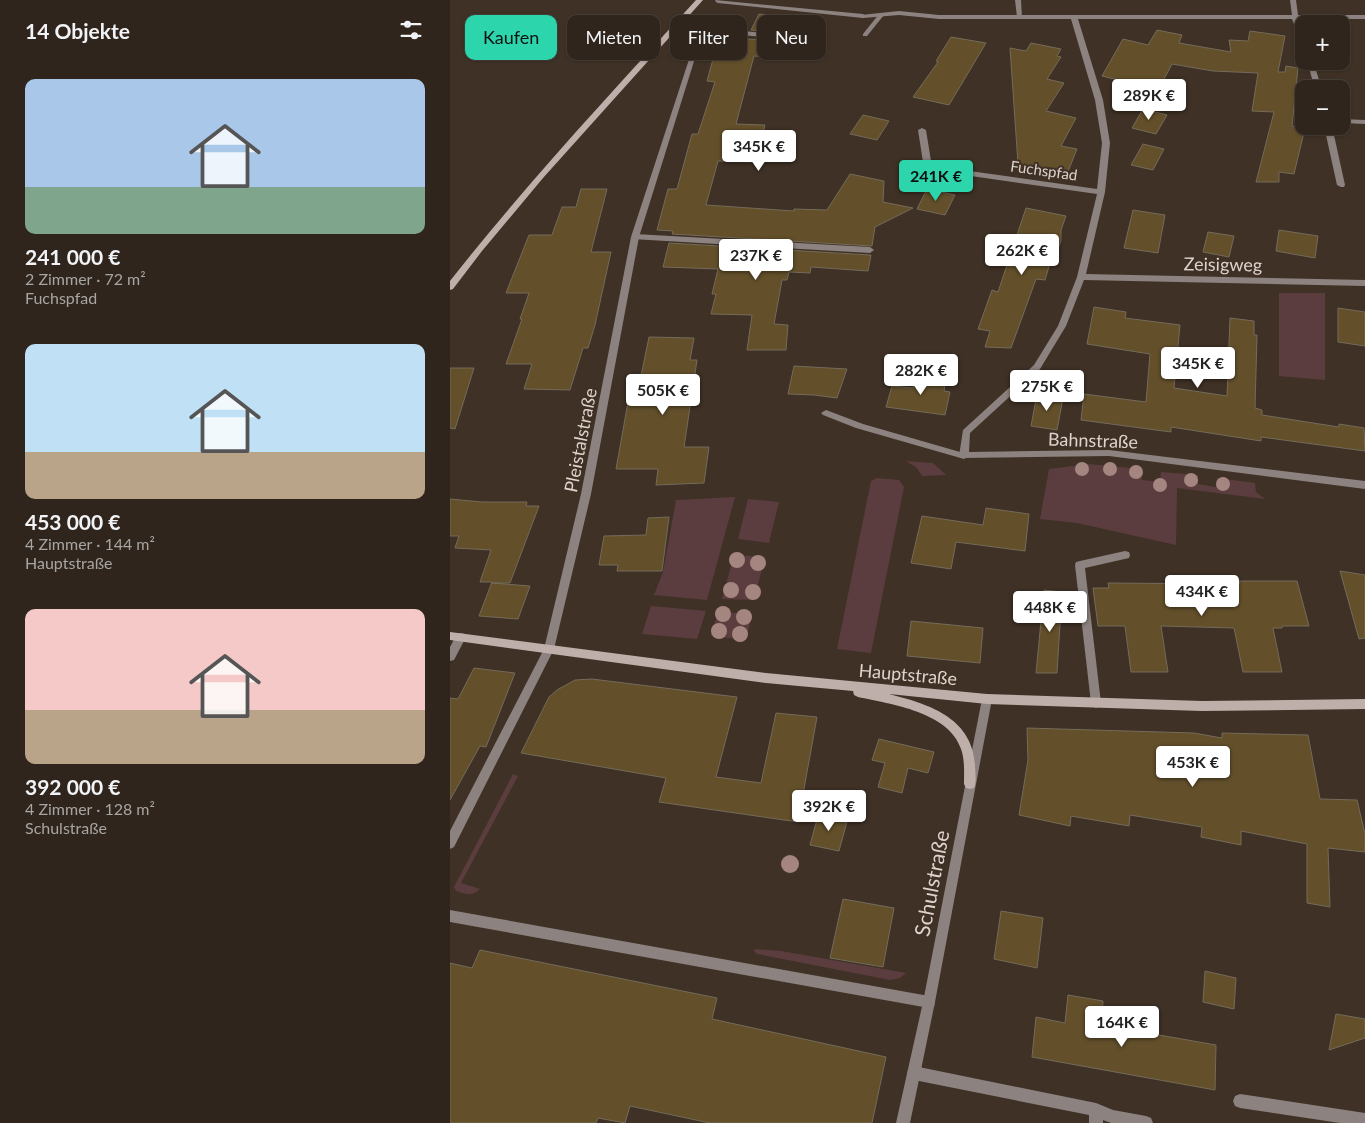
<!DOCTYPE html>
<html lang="de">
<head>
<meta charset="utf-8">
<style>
	body { margin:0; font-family:Lato,sans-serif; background:#3b3129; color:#f1f3f6; height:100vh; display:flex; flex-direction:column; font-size:19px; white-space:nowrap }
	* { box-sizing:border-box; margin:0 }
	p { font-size:16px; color:#a7a5a3 }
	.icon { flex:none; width:28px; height:28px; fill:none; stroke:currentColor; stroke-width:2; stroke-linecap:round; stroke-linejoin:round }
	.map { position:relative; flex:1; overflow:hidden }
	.details { display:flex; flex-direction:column; background:#2f251c; width:450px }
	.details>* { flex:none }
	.hud { position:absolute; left:15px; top:15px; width:475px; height:45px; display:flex; gap:10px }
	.tools { position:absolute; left:845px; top:15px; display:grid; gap:10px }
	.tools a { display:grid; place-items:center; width:55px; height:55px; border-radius:10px; background:#2f251c; box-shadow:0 1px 4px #0004,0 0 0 1px #4a423b; font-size:25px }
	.price { position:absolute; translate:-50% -42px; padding:0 11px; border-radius:5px; background:#fff; color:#222; font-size:16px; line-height:32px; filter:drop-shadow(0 1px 2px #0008) }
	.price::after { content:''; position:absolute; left:50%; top:30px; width:15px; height:11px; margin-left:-8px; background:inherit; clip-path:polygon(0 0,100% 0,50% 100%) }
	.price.selected { background:#2cd5ab; color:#111 }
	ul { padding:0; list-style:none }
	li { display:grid; align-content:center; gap:10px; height:265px; padding:0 25px }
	li span { display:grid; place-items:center; height:155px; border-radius:10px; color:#555 }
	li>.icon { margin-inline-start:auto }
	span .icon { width:90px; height:90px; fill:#fffc; stroke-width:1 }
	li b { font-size:21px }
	h2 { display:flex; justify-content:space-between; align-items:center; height:60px; padding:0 25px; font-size:21px }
	.chip { padding:0 18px; border-radius:10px; background:#2f251c; box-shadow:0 1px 4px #0004,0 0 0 1px #4a423b; font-size:18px; line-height:45px }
	.chip.selected { background:#2cd5ab; color:#111 }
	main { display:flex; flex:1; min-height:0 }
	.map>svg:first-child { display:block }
	.green { fill:#5b3d3f }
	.building { fill:#63502b; stroke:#746b5a }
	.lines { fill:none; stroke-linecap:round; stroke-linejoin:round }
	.service { fill:#8c8380; fill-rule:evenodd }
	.minor { fill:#8c8380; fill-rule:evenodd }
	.tertiary { fill:#8c8380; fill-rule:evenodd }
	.secondary { fill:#beafaa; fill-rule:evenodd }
	.tree { fill:#a58580 }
	.labels { text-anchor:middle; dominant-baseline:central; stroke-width:4; stroke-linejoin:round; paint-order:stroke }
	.far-street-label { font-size:15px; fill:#ded4cd; stroke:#3f3125 }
	.street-label { font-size:18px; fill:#ded4cd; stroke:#3f3125 }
	.near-street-label { font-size:21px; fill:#ded4cd; stroke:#3f3125 }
</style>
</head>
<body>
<main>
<section class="details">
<h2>14 Objekte<svg class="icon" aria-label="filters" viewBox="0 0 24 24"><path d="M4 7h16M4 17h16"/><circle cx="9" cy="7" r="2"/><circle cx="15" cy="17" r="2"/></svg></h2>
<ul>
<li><span style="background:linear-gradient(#a9c7e8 70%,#7fa58c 0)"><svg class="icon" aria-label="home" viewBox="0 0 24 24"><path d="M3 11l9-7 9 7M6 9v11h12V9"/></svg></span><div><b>241 000 €</b><p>2 Zimmer · 72 m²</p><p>Fuchspfad</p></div></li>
<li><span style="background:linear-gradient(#bfe0f5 70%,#b9a48a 0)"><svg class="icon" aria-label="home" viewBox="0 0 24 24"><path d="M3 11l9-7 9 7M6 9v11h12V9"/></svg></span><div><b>453 000 €</b><p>4 Zimmer · 144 m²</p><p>Hauptstraße</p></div></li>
<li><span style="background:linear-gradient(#f6c9c9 65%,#b9a48a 0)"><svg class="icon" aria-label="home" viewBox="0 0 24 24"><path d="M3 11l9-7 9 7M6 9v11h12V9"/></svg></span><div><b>392 000 €</b><p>4 Zimmer · 128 m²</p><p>Schulstraße</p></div></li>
</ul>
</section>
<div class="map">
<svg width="915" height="1123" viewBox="0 0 915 1123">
	<rect width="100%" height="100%" fill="#3f3125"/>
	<g class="green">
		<polygon points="829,293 875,293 875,380 829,376"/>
		<polygon points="456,461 483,463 496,475 472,476 467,468"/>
		<polygon points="638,464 691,469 692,480 710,482 711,472 748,475 748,484 766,487 767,478 805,483 806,492 815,499 727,488 726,545 627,523 590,519 599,469"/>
		<polygon points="427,478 449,480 454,487 421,653 387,649 421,481"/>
		<polygon points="285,497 257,600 204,595 213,572 226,500"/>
		<polygon points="298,499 329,502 319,543 288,539"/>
		<polygon points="284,555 315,557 304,600 272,599"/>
		<polygon points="201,606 256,611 247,639 192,634"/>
		<polygon points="268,612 302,614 296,640 261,636"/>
		<path d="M63 774 68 776 11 883 30 889C22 897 16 894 6 891L4 887Z"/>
		<polygon points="305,949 331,951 456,973 450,978 440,980 307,954 304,951"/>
	</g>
	<g class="building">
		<polygon points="309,14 345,18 337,35 334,33 301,30"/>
		<polygon points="707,30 732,35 729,43 781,52 779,40 798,41 800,31 835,36 828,72 835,72 836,66 848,68 842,126 855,128 844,174 829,172 829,182 806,182 824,112 802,111 808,73 763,71 722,64 702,102 668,94 676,82 652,76 673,39 698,45"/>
		<polygon points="263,37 331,41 333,45 329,53 321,52 319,57 304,56 286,124 315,125 306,162 268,161 256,205 344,211 344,209 377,210 400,174 434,181 433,202 463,208 425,227 422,246 222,234 223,231 207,230 218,189 227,189 242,134 248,134 265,82 257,81 263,59 255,58"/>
		<polygon points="501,37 536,43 499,105 463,97 488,62 486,61"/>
		<polygon points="581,43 611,49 607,56 611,57 597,79 614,83 596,111 626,118 611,146 627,149 617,174 568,164 560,48 576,51"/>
		<polygon points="693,109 717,115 706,134 682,128"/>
		<polygon points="413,115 439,121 427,140 400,134"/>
		<polygon points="693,144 714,149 703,170 681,165"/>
		<polygon points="131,189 157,189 141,252 161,252 145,325 138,348 133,348 120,390 74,389 82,364 56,364 72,319 70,319 79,293 56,293 79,235 102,235 112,207 126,207"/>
		<polygon points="477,189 505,195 495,215 467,209"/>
		<polygon points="576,208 616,216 611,230 611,241 607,251 604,250 595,280 586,279 561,348 535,347 540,331 528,329 542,290 548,292"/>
		<polygon points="683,210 715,215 708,253 674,248"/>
		<polygon points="829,230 868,236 865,258 826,251"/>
		<polygon points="758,232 784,236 779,257 753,252"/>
		<polygon points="219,243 420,255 421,255 418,271 361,267 360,273 339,272 337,280 332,280 324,324 338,325 336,350 297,350 302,315 261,314 266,294 262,294 268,269 213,267"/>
		<polygon points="644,307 676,312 675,318 730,325 724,388 777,396 780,318 804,321 804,335 807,335 805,408 812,410 812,415 889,427 889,424 914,428 915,451 811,437 811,441 721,427 721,432 631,420 634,394 696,402 700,354 637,344"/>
		<polygon points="888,308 915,312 915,346 888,342"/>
		<polygon points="199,337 244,338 240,360 247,360 234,447 259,447 254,483 206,485 208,469 166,469 180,391 188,391"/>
		<polygon points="344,366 397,369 387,398 364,395 338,394"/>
		<polygon points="0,368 24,368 5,429 0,428"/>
		<polygon points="466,375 496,379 494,391 500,392 495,415 436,407 442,386 463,388"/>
		<polygon points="587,394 613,398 607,430 581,426"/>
		<polygon points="0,499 32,502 77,502 76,506 89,506 60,583 42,583 80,586 68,619 29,616 42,582 30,582 41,550 5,548 9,536 0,536"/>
		<polygon points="536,508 579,514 575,551 506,542 501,569 461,563 472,516 533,525"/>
		<polygon points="219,517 212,571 167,571 168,565 149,565 154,536 196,535 198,518"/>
		<polygon points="890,571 915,575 915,638 909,639"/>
		<polygon points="789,581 847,581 859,626 832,626 832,628 823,628 832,672 793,672 784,628 711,626 718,672 681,672 675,626 648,626 643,588 659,588 658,583 790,584"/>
		<polygon points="594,590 612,592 607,673 586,673"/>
		<polygon points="461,621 533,628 530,663 457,656"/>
		<polygon points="24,668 65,673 36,747 30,746 0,800 0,698 8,699"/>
		<polygon points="142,679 287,697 266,777 311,783 326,713 367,717 348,822 209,802 216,778 71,753 99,697 107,690 125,680"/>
		<polygon points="577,728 744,733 772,738 772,733 858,735 870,799 907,800 915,834 915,852 878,848 880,907 857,903 857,844 791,831 791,845 751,837 752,827 680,815 679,826 621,816 620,826 569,815 578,760"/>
		<polygon points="429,739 484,752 478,773 458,768 452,793 428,787 435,763 422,760"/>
		<polygon points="369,812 398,818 389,851 360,845"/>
		<polygon points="393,899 444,908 433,967 380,958"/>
		<polygon points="551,911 593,918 587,968 544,959"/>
		<polygon points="30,950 267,998 262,1019 436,1057 422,1123 260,1123 180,1106 175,1123 148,1118 146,1123 0,1123 0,963 22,968"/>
		<polygon points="755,971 786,978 784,1009 753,1002"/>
		<polygon points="618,995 653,1001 652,1025 766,1045 765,1090 582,1057 586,1017 615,1023"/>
		<polygon points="886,1014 915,1019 915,1038 879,1050"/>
	</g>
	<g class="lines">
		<g class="service">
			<polygon points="265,0 413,14 416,16 413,18 268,3 266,2"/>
			<polygon points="565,0 571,0 572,18 567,17"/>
			<polygon points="429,14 434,15 417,36 413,36 413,34"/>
			<polygon points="263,28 334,35 341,40 339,45 337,46 334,44 335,41 332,39 264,32 260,34 255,42 245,44 245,42 250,40 255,32"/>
			<polygon points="874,126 882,126 895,185 894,187 891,187 887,185"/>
			<polygon points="185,234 420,247 424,250 420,253 182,239 182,235"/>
			<polygon points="376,410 413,424 517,454 519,456 514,459 406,428 373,415 371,413"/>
			<polygon points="675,551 679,552 680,555 679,558 635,568 651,703 650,706 646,708 642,706 641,703 625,565 626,562 630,561"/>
			<polygon points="11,633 15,634 16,637 4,660 0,661 0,647 7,634"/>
			<polygon points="0,910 479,996 484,997 485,1002 484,1007 479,1008 0,922"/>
			<polygon points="464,1066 646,1103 663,1110 696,1116 701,1118 703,1123 661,1123 653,1120 653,1123 639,1123 639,1115 464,1080 459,1078 457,1073 459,1068"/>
			<polygon points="790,1094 915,1113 915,1123 890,1123 790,1108 785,1106 783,1101 785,1096"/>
		</g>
		<g class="minor">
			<polygon points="840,0 846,0 848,15 915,15 915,19 849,19 854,32 854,44 851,42 842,19 628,19 653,100 660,143 655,192 636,274 915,280 915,286 634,280 616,326 590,369 520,433 519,452 659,450 915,481 915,489 659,456 511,458 509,456 513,430 584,365 608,326 627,277 647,194 486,171 473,162 468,130 472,128 476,130 481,161 491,167 647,189 652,143 645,100 621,19 489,19 449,15 413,18 410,16 411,15 449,11 489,15 842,15"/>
			<polygon points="246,38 251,39 189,237 141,494 104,649 4,847 0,849 0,831 94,649 131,494 181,237"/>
			<polygon points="857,61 863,61 872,89 865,89"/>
			<polygon points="891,119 915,120 915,124 891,123"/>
		</g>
		<polygon class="tertiary" points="537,694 541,696 542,699 485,1002 460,1123 446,1123 473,1002 532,699 533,696"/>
		<g class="secondary">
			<path d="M246 0H253L93 178 32 251 3 289 0 290V281C77 183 162 92 246 0Z"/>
			<path d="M0 632 316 673 537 694 752 701 915 699V709L752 711 537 704 439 694C478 704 522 717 525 765 525 772 527 781 524 788L520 789 516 788 514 784C514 773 515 760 511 749 499 712 441 704 408 697L404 695 403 691 316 683 0 640Z"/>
		</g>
	</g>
	<g class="tree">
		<circle cx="632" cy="469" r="7"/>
		<circle cx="660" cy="469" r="7"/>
		<circle cx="686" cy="472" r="7"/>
		<circle cx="741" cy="480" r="7"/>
		<circle cx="773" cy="484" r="7"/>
		<circle cx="710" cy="485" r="7"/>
		<circle cx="287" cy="560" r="8"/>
		<circle cx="308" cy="563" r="8"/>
		<circle cx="281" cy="590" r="8"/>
		<circle cx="303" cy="592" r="8"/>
		<circle cx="273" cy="614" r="8"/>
		<circle cx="294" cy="617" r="8"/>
		<circle cx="269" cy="631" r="8"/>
		<circle cx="290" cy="634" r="8"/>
		<circle cx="340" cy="864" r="9"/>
	</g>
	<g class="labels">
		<g class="far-street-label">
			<text transform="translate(594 170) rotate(8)">Fuchspfad</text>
		</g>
		<g class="street-label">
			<text transform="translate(773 264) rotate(1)">Zeisigweg</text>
			<text transform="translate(130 440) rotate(-79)">Pleistalstraße</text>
			<text transform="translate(643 440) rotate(2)">Bahnstraße</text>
			<text transform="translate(458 674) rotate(5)">Hauptstraße</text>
		</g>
		<g class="near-street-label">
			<text transform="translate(481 883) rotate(-79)">Schulstraße</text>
		</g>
	</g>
</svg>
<div class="tools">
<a>+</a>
<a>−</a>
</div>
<b class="price" style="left:699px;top:121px">289K €</b>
<b class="price" style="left:309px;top:172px">345K €</b>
<b class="price selected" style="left:486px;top:202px">241K €</b>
<b class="price" style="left:572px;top:276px">262K €</b>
<b class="price" style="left:306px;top:281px">237K €</b>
<b class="price" style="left:748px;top:389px">345K €</b>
<b class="price" style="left:471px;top:396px">282K €</b>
<b class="price" style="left:597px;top:412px">275K €</b>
<b class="price" style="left:213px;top:416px">505K €</b>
<b class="price" style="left:752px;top:617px">434K €</b>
<b class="price" style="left:600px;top:633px">448K €</b>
<b class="price" style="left:743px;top:788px">453K €</b>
<b class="price" style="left:379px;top:832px">392K €</b>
<b class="price" style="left:672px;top:1048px">164K €</b>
<div class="hud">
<a class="chip selected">Kaufen</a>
<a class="chip">Mieten</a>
<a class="chip">Filter</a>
<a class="chip">Neu</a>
</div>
</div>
</main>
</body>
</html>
